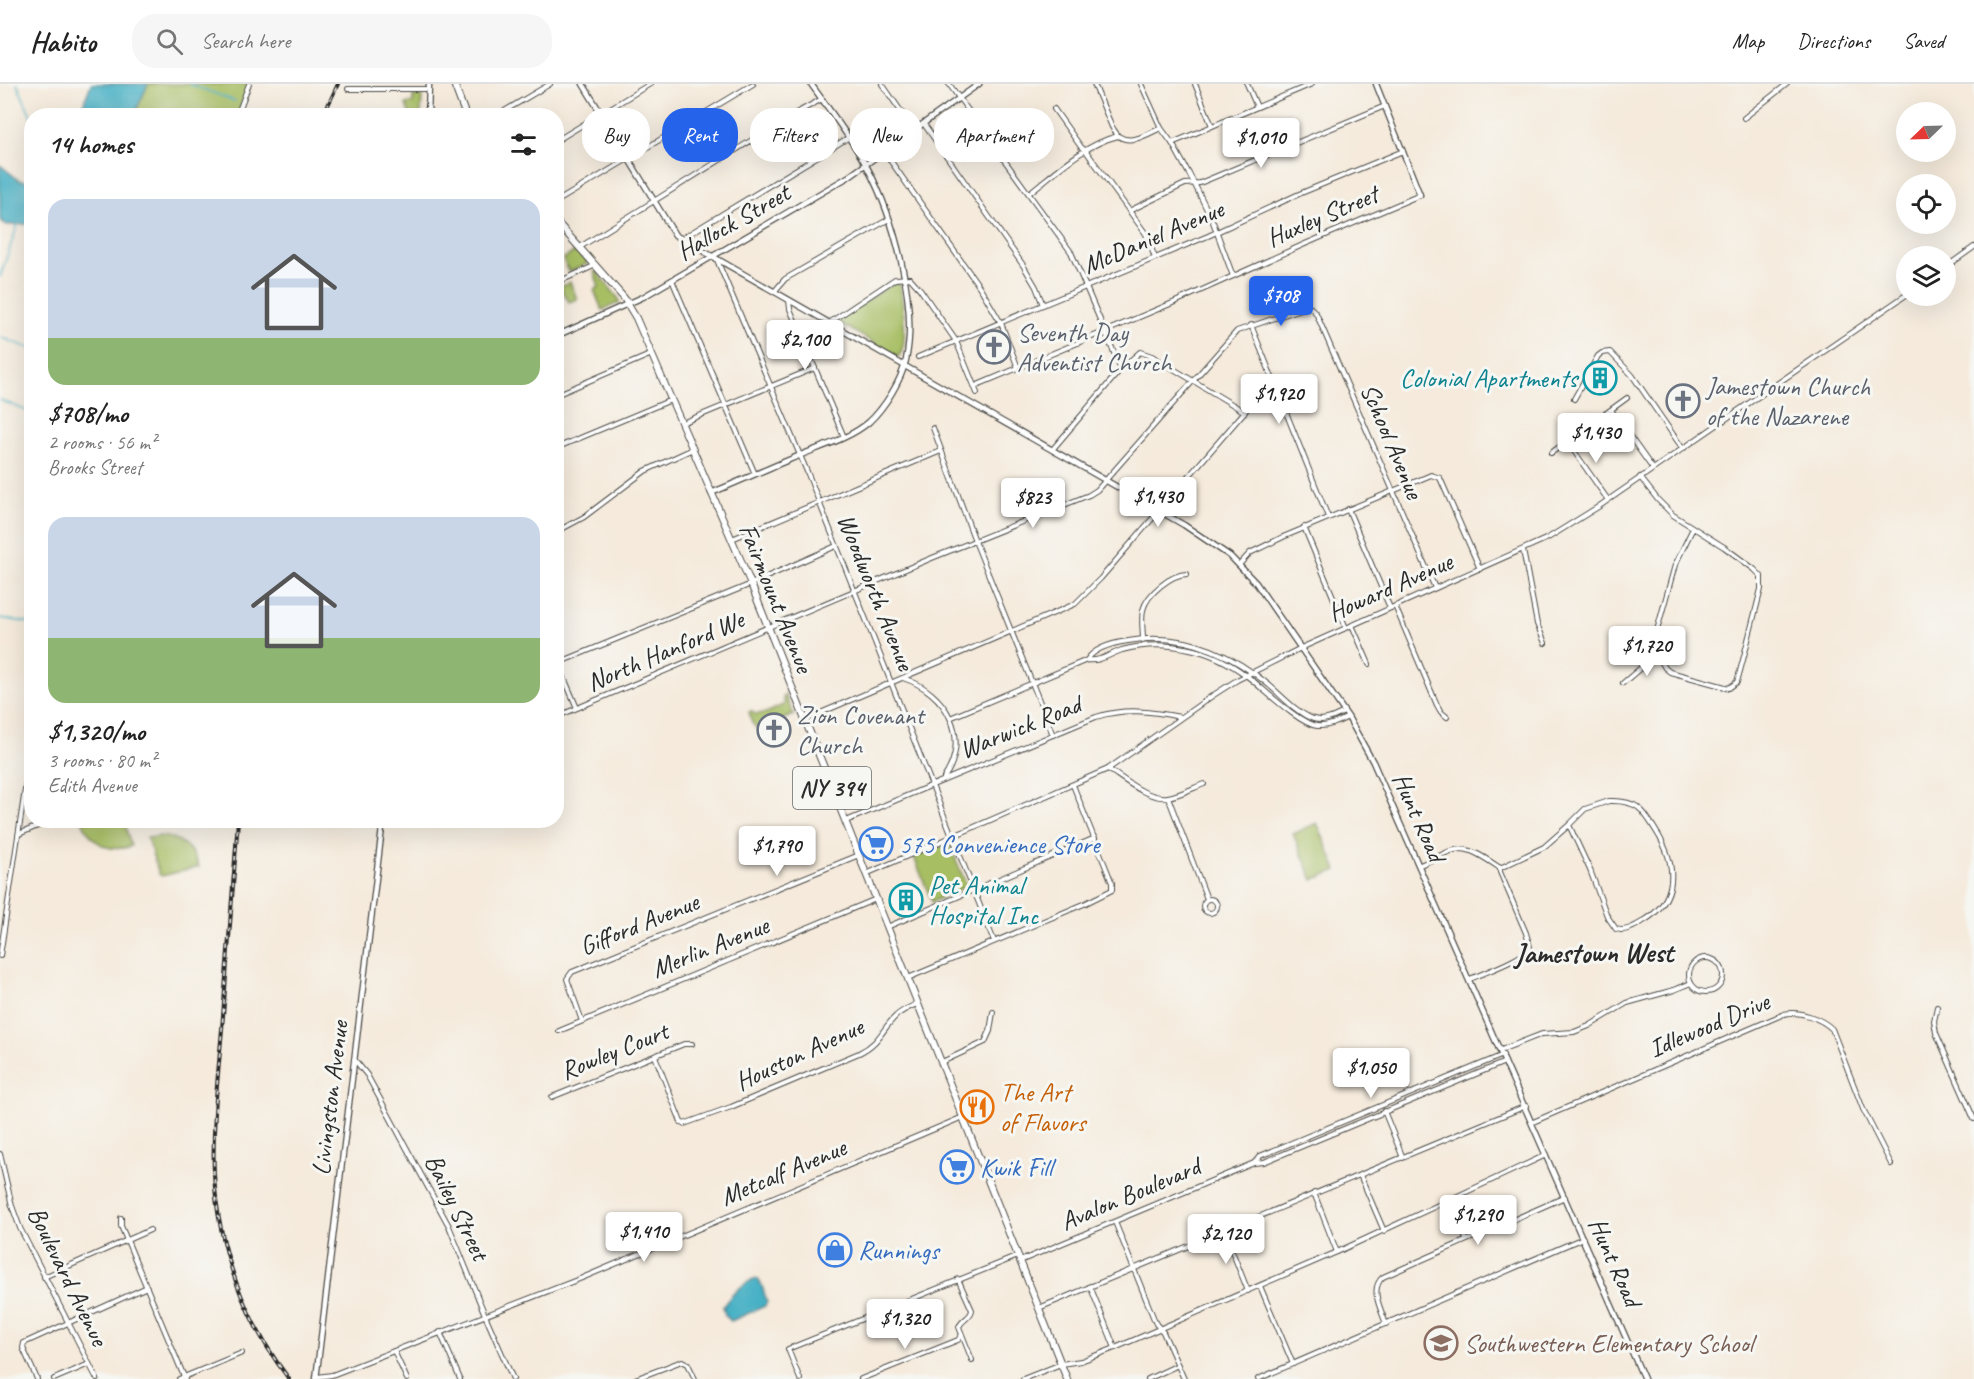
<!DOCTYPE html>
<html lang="en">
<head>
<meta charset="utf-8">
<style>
	body { margin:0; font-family:Caveat,sans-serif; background:#f6f6f6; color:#222; height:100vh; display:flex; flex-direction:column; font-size:22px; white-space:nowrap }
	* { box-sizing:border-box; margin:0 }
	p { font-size:20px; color:#767676 }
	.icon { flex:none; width:33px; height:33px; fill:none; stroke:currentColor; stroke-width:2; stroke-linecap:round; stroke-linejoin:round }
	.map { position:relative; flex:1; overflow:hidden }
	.drawer { position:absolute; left:24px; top:24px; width:540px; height:720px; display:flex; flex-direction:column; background:#fff; border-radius:24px; box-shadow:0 6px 24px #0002 }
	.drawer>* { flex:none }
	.banner { position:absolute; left:582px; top:24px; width:570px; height:54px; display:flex; gap:12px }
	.needle { width:39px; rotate:247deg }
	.buttons { position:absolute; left:1896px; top:18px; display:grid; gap:12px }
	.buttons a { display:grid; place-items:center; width:60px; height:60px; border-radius:50%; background:#fff; box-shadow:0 6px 24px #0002; font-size:30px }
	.price { position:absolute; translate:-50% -51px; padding:0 14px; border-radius:6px; background:#fff; color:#222; font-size:20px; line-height:39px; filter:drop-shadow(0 2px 3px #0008) }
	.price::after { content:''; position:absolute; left:50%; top:36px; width:18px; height:14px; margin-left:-9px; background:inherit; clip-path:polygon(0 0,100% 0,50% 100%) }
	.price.selected { background:#2563eb; color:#fff }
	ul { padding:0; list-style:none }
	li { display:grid; align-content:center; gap:12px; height:318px; padding:0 24px }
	li span { display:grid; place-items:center; height:186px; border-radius:18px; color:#555 }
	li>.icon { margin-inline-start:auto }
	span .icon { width:108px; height:108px; fill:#fffc; stroke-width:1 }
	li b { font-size:26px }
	h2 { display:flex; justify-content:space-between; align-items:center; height:72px; padding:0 24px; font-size:26px }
	.chip { padding:0 21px; border-radius:24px; background:#fff; box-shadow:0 6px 24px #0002; font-size:21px; line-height:54px }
	.chip.selected { background:#2563eb; color:#fff }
	header { display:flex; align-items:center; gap:36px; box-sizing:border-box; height:84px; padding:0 30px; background:#fff; border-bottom:2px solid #e0e0e0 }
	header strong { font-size:28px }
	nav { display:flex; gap:33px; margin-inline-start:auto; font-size:21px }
	.search { width:420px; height:54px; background:#f6f6f6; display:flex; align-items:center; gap:15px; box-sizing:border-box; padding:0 21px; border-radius:24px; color:#767676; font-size:22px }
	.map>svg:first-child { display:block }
	.green { fill:#a7be63; stroke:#697447; stroke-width:1.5 }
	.water { fill:#46b0c5; stroke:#386e78; stroke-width:1.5 }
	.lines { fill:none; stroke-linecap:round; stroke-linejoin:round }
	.stream { stroke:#46b0c5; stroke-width:1.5 }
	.minor-casing { stroke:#494845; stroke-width:6 }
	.tertiary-casing { stroke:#494845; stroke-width:7 }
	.primary-casing { stroke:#494845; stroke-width:8 }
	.minor { stroke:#fff; stroke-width:4 }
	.tertiary { stroke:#fff; stroke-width:4.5 }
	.primary { stroke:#fff; stroke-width:6 }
	.rail-casing { stroke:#2b2b2b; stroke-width:4 }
	.rail { stroke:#f6f6f2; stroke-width:1.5; stroke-dasharray:4.5; stroke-linecap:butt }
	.labels { text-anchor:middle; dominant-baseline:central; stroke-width:6; stroke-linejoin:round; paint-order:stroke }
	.shield { fill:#f6f6f2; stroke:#686867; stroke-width:1.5 }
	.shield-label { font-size:24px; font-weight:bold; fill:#2b2b2b }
	.street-label { font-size:26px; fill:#2b2b2b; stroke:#f6f6f2 }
	.worship-label { font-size:26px; fill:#5b616d; stroke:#f6f6f2; text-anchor:start }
	.culture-label { font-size:26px; fill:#0d838f; stroke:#f6f6f2; text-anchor:end }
	.shop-label { font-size:26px; fill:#366cbe; stroke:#f6f6f2; text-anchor:start }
	.food-label { font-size:26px; fill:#c56008; stroke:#f6f6f2; text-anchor:start }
	.education-label { font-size:26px; fill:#785e54; stroke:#f6f6f2; text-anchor:start }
	.quarter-label { font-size:28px; font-weight:bold; fill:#2b2b2b; stroke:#f6f6f2 }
</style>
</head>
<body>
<header>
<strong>Habito</strong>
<div class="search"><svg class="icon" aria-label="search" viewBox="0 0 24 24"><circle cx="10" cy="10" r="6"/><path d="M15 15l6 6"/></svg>Search here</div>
<nav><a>Map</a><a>Directions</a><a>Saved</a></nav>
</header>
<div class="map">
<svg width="1974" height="1295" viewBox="0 0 1974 1295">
	<rect width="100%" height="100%" fill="#f6f6f2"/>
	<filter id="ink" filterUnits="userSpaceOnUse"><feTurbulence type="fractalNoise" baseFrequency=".0167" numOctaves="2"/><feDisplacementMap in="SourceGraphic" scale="12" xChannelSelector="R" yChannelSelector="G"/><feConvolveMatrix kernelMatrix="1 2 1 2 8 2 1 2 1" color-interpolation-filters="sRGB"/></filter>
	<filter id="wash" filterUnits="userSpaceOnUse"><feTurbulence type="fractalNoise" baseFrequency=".008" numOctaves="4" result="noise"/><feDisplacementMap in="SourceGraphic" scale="24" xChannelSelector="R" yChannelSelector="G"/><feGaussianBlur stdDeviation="1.35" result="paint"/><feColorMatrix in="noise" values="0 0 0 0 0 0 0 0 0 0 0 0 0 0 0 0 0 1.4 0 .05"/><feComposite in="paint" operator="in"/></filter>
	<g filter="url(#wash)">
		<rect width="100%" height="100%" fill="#f5eadb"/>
		<g class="green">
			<polygon points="148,0 250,0 238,31 134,32"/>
			<polygon points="422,11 421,31 409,30 406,20 413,19 413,12"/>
			<polygon points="577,166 587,177 587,180 569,188 563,175"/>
			<polygon points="594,188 597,188 619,215 619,219 602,226 594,206 599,203"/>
			<polygon points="570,198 577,215 569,218 560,203"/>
			<path d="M895 198 900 200C902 216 910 262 898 273L836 237Z"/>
			<polygon points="785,611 794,631 757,645 752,639 749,628 751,627 755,630 766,629 785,620 783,614"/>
			<path d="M82 737H124L131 762C108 770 91 758 82 737Z"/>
			<polygon points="1317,739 1337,786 1313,796 1293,750"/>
			<path d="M161 752C182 754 192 764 199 783L162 792 159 790 147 754Z"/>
			<polygon points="949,759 967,802 932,818 914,773"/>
		</g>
		<g class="water">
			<polygon points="91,0 148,0 134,31 79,31"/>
			<polygon points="0,81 19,96 31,98 31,140 7,141 0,136"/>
			<path d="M758 1195 762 1202 767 1218 765 1222 731 1237 725 1231 723 1222C730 1212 745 1196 758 1195Z"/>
		</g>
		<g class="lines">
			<g class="stream">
				<polyline points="17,0 32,34"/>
				<polyline points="189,0 235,17"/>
				<polyline points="0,193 18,140"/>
				<polyline points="0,253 32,265"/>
				<polyline points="0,316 32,329"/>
				<polyline points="0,534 32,539"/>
			</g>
		</g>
	</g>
	<g filter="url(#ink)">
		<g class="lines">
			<g class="minor-casing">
				<g id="minor">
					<polyline points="882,0 914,46"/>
					<polyline points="949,0 1071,168 1121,285"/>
					<polyline points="1094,0 1112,43 1118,52"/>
					<polyline points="1141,0 1161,44 1172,59 1194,99 1213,138 1233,192"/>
					<polyline points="1195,0 1212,42"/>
					<polyline points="1247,0 1257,23"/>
					<polyline points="348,5 429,5"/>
					<polyline points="1054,25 1081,63 1086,67 1146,150 1155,174"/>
					<polyline points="237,32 249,0"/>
					<polyline points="496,32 550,0"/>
					<polyline points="1744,34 1787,0"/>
					<polyline points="924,40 1023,181 1036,203 1043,221"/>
					<polyline points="556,57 650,0"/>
					<polyline points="1172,59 1312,0"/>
					<polyline points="885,69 981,205 1001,239 1018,284"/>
					<path d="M1029 109C1056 88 1085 60 1118 52 1132 61 1147 50 1161 44"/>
					<polyline points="556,118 753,0"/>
					<polyline points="1129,127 1185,100 1200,99 1385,22"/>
					<polyline points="681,155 848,54"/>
					<polyline points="580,163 789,33 822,15"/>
					<polyline points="717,176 808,390 994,857"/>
					<polyline points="1946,183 1974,163"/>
					<polyline points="672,196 755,390"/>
					<polyline points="556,199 596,181"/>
					<polyline points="774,208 785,195 889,135"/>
					<polyline points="789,216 790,225 844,353"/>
					<polyline points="829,239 895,195 910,194 920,205 956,257 977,309"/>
					<polyline points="1251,241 1328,433"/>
					<polyline points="918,273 1208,152 1299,110 1403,67"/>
					<polyline points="975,302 1175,218 1305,160 1420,111"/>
					<polyline points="556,311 652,270"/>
					<polyline points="1574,315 1598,272 1602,269 1610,268 1632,291 1683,365"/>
					<polyline points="1611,326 1653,385"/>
					<polyline points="682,339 815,284"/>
					<polyline points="933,344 975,457 1053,651"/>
					<polyline points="1567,357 1608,416"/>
					<polyline points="556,364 671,316"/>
					<polyline points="1052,366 1121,285 1140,268 1152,272 1245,328"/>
					<polyline points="1551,369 1627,314"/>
					<polyline points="1640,393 1658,416 1673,431 1724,463 1754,485 1761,492 1761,505 1743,576 1737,598 1729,604 1670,588 1665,584 1657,570 1655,562 1656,550 1675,481 1693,444"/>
					<polyline points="1348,425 1390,524"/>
					<polyline points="1304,443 1346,544"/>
					<polyline points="556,448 584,433 645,387 693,365"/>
					<polyline points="732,455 941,367"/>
					<polyline points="1523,466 1537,540 1545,559"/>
					<polyline points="1239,481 1250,469 1283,453 1431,391 1440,394 1480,485"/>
					<polyline points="1395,522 1437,621 1441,628 1447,633"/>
					<polyline points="1352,541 1369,580"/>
					<path d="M1143 556C1143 546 1141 536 1143 526 1147 510 1171 490 1187 490"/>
					<polyline points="556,575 577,624"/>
					<path d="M1087 576C1095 563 1114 559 1128 557 1181 548 1229 568 1269 601 1282 612 1297 629 1313 635 1325 638 1334 633 1344 628"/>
					<polyline points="558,579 744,503 836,462"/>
					<path d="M903 594C946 608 972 653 944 694"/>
					<polyline points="1623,599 1657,570"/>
					<polyline points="556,633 932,474 1089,411 1097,406 1237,247 1307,223 1311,224 1316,229 1435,504"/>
					<path d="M950 634 1087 576C1100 578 1110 570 1122 566 1143 560 1168 560 1190 565 1210 569 1230 579 1247 592 1263 604 1299 640 1317 642 1328 643 1338 638 1348 633"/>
					<polyline points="804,636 1075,520 1101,494 1272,296"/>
					<path d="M1108 685C1124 695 1148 716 1168 713 1180 711 1193 704 1204 700"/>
					<polyline points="1168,713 1207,815"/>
					<path d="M1609 717C1637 716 1643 725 1656 747 1677 780 1680 816 1642 838 1634 843 1625 848 1616 845L1607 832 1590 786 1569 741 1585 725Z"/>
					<path d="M846 737 1096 633C1125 624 1150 627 1180 633"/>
					<polyline points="19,750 52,736"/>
					<path d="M1420 781C1461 762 1460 757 1500 784V788L1526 849 1530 863C1522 876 1485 888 1470 895"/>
					<polyline points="1500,784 1544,763 1569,741"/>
					<polyline points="866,790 1108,685 1212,612 1237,596 1301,564 1548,454 1598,423 1906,211"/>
					<circle cx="1210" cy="822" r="7"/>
					<polyline points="887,843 1095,754"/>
					<polyline points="0,872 32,659"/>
					<circle cx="1706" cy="891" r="17"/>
					<polyline points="908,894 1084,820 1112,806 1112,799 1073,701"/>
					<polyline points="1937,923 1934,937 1936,949 1974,1035"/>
					<polyline points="582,937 567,895 572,888 859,771"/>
					<polyline points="559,947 876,815"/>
					<polyline points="1501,966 1542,950 1574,948 1589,942 1627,919 1674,906 1691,899"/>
					<path d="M655 972 681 1038 684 1040 731 1023 859 969C881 958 881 946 896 932 902 926 910 923 917 920"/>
					<polyline points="354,975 367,991 449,1142 485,1231 513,1295"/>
					<polyline points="942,978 985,958 990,947 993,928"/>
					<polyline points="552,1013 684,960 692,960"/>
					<polyline points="1384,1027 1403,1074"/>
					<path d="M1533 1038 1784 930C1799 926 1822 935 1832 945L1863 1025 1891 1080"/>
					<polyline points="0,1070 12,1122 20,1144 97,1295"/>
					<polyline points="1255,1078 1260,1072 1503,971"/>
					<polyline points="1360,1091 1384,1147"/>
					<polyline points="1314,1109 1337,1168"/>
					<polyline points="1450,1117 1466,1155"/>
					<polyline points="121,1134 121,1142 185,1295"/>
					<polyline points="1115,1138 1156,1240 1163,1248 1184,1295"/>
					<polyline points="1224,1147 1248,1207"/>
					<polyline points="1020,1177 1254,1079 1264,1078 1505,978"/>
					<polyline points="44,1193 150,1146"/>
					<path d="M958 1195 972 1226C971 1234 962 1235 959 1243L972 1276"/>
					<polyline points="1090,1202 1115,1264"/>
					<polyline points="1260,1202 1293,1280"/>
					<polyline points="1039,1224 1526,1022"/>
					<path d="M1386 1240C1381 1225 1369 1205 1383 1193L1565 1113"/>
					<polyline points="440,1248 460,1295"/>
					<polyline points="394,1267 407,1295"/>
					<polyline points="317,1293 332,1291 582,1194 963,1033"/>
					<polyline points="37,1295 23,1264 24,1259 147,1203"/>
					<polyline points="54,1295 89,1280"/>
					<polyline points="179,1295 242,1269"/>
					<polyline points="635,1295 682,1277 688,1280 695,1295"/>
					<polyline points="800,1295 788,1265 1018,1172"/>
					<polyline points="861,1295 958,1256 961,1252"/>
					<polyline points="1023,1295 1061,1280 1081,1277 1115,1264 1337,1168 1546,1071"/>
					<polyline points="1148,1295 1178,1281"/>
					<polyline points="1258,1295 1583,1154"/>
				</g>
			</g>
			<g class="tertiary-casing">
				<g id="tertiary">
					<polyline points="583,0 675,151 1184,441 1230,472 1256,499 1348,633 1373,678 1644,1295"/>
					<polyline points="1376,0 1420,111"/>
					<polyline points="428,32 429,0"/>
					<polyline points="556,252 643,213 848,93 979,0"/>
					<path d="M711 409C738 398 764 386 791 375 816 364 848 356 869 338 885 323 901 297 906 276 918 220 894 133 867 83 851 54 830 27 811 0"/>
					<polyline points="316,1295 383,736"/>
				</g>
			</g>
			<g class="primary-casing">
				<g id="primary">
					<polyline points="454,0 466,32"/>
					<polyline points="556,137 624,214 636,234 751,500 1067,1295"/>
				</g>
			</g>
			<use href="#minor" class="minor"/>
			<use href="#tertiary" class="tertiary"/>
			<use href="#primary" class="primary"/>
			<g class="rail-casing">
				<g id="rail">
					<polyline points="323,32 338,0"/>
					<path d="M238 736C233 806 227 875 222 945 218 993 212 1041 214 1090 218 1164 244 1236 289 1295"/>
				</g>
			</g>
			<use href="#rail" class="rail"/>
		</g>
	</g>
	<defs>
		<g id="church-ring" transform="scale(1.725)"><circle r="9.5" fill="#f6f6f2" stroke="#6b7280" stroke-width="1.5"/><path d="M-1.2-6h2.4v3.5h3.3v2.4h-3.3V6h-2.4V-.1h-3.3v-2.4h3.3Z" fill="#6b7280"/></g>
		<g id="building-ring" transform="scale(1.725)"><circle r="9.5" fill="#f6f6f2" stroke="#0f9aa8" stroke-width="1.5"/><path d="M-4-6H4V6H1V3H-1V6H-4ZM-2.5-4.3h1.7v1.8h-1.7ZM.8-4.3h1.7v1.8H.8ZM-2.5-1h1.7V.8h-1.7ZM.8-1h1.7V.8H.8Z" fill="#0f9aa8"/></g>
		<g id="supermarket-ring" transform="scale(1.725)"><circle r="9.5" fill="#f6f6f2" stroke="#3f7fe0" stroke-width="1.5"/><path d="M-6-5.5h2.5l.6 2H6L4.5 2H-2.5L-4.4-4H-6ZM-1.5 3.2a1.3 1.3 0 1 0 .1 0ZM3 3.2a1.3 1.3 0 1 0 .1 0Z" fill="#3f7fe0"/></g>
		<g id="restaurant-ring" transform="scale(1.725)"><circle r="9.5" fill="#f6f6f2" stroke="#e8710a" stroke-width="1.5"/><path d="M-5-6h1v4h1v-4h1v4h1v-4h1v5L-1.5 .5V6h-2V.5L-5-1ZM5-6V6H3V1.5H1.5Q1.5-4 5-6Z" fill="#e8710a"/></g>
		<g id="shop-ring" transform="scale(1.725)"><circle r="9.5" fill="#f6f6f2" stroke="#3f7fe0" stroke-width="1.5"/><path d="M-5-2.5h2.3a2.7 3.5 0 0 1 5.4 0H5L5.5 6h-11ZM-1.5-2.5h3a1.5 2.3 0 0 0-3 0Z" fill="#3f7fe0"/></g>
		<g id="school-ring" transform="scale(1.725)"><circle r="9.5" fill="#f6f6f2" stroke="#8d6e63" stroke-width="1.5"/><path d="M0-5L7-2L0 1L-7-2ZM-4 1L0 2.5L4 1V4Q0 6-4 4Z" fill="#8d6e63"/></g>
	</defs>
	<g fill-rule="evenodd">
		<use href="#church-ring" x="994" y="263"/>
		<use href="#building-ring" x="1600" y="294"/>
		<use href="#church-ring" x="1683" y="317"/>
		<use href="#church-ring" x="774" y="646"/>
		<use href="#supermarket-ring" x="876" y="760"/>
		<use href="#building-ring" x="906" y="816"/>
		<use href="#restaurant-ring" x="977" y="1023"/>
		<use href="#supermarket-ring" x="957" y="1083"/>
		<use href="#shop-ring" x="835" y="1166"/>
		<use href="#school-ring" x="1441" y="1259"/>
	</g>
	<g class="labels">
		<rect class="shield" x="793" y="683" width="78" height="42" rx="4.5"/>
		<g class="shield-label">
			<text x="832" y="704">NY 394</text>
		</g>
		<g class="street-label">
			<text transform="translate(1322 132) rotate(-23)">Huxley Street</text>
			<text transform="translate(733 138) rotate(-30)">Hallock Street</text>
			<text transform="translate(1153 153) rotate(-23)">McDaniel Avenue</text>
			<text transform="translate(1392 357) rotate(67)">School Avenue</text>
			<text transform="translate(1390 503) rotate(-24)">Howard Avenue</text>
			<text transform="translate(876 508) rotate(68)">Woodworth Avenue</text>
			<text transform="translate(776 514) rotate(68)">Fairmount Avenue</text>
			<text transform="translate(665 567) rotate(-23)">North Hanford We</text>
			<text transform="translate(1020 643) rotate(-22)">Warwick Road</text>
			<text transform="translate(1419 733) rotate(66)">Hunt Road</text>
			<text transform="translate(639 840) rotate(-22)">Gifford Avenue</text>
			<text transform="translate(710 863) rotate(-22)">Merlin Avenue</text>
			<text transform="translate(1709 941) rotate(-23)">Idlewood Drive</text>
			<text transform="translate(614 967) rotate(-22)">Rowley Court</text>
			<text transform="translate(799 970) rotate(-25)">Houston Avenue</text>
			<text transform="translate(330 1014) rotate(-83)">Livingston Avenue</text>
			<text transform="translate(783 1088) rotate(-23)">Metcalf Avenue</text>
			<text transform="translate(1130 1110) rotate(-23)">Avalon Boulevard</text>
			<text transform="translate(457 1123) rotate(64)">Bailey Street</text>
			<text transform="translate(1615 1178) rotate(66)">Hunt Road</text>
			<text transform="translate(68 1192) rotate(64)">Boulevard Avenue</text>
		</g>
		<g class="worship-label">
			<text x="1017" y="248">Seventh Day<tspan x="1017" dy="30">Adventist Church</tspan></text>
			<text x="1706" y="302">Jamestown Church<tspan x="1706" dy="30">of the Nazarene</tspan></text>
			<text x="797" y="631">Zion Covenant<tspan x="797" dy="30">Church</tspan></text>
		</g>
		<g class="culture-label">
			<text x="1577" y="294">Colonial Apartments</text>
			<text x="929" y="801" text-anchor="start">Pet Animal<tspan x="929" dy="30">Hospital Inc</tspan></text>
		</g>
		<g class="shop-label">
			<text x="899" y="760">575 Convenience Store</text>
			<text x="980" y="1083">Kwik Fill</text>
			<text x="858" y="1166">Runnings</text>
		</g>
		<g class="food-label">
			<text x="1000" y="1008">The Art<tspan x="1000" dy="30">of Flavors</tspan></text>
		</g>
		<g class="education-label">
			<text x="1464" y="1259">Southwestern Elementary School</text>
		</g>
		<g class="quarter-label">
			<text x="1594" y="868">Jamestown West</text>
		</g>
	</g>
</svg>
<div class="buttons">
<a><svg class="needle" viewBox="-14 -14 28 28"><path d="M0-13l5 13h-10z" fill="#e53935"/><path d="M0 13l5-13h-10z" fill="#767676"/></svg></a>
<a><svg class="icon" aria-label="locate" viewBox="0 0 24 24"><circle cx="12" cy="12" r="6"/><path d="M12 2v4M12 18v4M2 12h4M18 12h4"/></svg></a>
<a><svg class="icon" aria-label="layers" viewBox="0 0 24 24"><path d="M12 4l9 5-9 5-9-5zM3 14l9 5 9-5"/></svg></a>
</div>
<b class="price" style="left:1261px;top:85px">$1,010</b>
<b class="price selected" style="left:1281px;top:243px">$708</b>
<b class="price" style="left:805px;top:287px">$2,100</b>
<b class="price" style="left:1279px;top:341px">$1,920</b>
<b class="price" style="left:1596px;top:380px">$1,430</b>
<b class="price" style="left:1158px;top:444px">$1,430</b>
<b class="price" style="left:1033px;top:445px">$823</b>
<b class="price" style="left:1647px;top:593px">$1,720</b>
<b class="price" style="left:777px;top:793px">$1,790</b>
<b class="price" style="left:1371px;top:1015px">$1,050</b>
<b class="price" style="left:1478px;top:1162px">$1,290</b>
<b class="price" style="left:644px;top:1179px">$1,410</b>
<b class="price" style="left:1226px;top:1181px">$2,120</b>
<b class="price" style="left:905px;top:1266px">$1,320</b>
<div class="banner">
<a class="chip">Buy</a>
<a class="chip selected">Rent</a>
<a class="chip">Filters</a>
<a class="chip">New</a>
<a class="chip">Apartment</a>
</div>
<section class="drawer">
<h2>14 homes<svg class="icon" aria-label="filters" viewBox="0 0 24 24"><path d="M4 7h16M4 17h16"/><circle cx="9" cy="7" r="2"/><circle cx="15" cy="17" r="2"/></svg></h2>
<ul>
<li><span style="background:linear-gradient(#c9d6e8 75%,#8fb573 0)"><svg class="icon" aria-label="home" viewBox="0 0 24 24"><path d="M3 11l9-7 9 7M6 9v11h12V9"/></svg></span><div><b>$708/mo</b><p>2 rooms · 56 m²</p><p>Brooks Street</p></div></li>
<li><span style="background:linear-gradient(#c9d6e8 65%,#8fb573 0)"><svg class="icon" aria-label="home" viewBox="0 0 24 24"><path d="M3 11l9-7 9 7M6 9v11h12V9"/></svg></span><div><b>$1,320/mo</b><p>3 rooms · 80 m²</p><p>Edith Avenue</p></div></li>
</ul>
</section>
</div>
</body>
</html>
